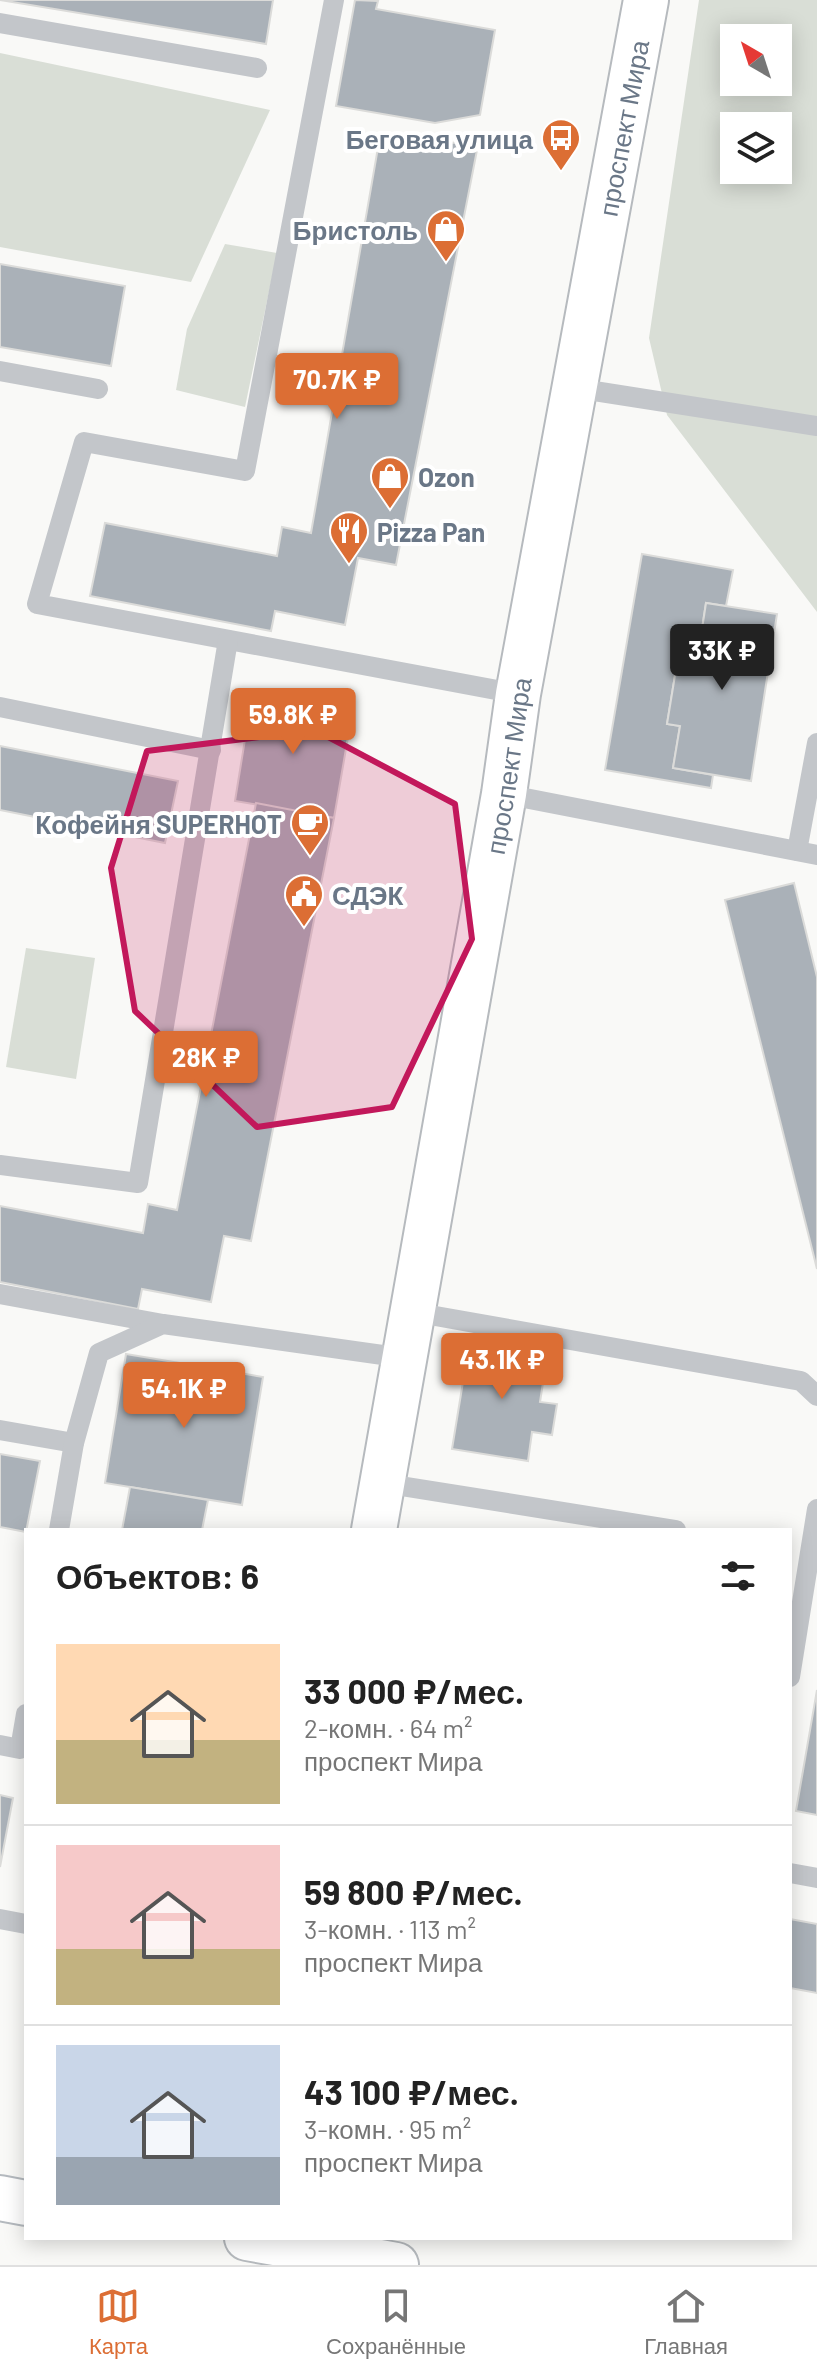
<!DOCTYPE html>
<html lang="ru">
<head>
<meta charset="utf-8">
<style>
	body { margin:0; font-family:Barlow,sans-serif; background:#f6f6f6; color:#222; height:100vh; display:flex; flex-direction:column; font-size:30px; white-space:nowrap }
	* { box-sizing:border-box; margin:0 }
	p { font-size:26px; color:#767676 }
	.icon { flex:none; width:44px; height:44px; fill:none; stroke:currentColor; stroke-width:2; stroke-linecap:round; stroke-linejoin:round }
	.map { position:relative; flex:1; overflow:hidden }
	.drawer { position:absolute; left:24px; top:1528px; width:768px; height:712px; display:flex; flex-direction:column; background:#fff; border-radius:0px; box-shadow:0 4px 20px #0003 }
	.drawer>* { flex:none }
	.needle { width:52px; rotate:321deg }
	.buttons { position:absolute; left:720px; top:24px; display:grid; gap:16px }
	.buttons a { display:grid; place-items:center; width:72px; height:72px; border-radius:0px; background:#fff; box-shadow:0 4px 20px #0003; font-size:40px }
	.price { position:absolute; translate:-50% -68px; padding:0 18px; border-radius:8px; background:#dc6e34; color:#fff; font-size:26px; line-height:52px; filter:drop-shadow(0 2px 4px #0008) }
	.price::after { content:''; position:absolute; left:50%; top:48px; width:24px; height:18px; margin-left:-12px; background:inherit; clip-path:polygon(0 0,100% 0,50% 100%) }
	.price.selected { background:#222; color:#fff }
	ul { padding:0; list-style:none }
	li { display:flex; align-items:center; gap:24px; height:200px; padding:0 32px }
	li+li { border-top:2px solid #e0e0e0 }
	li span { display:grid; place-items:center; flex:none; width:224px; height:160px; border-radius:0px; color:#555 }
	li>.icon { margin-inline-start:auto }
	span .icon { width:96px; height:96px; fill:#fffc; stroke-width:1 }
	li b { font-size:34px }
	h2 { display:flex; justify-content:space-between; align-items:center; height:96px; padding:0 32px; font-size:34px }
	.dock { display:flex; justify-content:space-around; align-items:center; height:112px; border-top:2px solid #e0e0e0; background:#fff; font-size:22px; color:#767676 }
	.dock a { display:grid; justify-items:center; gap:4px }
	.dock .selected { color:#dc6e34 }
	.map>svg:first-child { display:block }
	.green { fill:#d9ded6; fill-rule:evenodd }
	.building { fill:#aab1b8; stroke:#dbdbd9; stroke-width:2 }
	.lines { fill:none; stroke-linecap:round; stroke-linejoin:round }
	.secondary-casing { stroke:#b5babf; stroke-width:48 }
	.primary-casing { stroke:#b6babe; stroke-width:48 }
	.service { stroke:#c3c6ca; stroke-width:20 }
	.secondary { stroke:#fff; stroke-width:44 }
	.primary { stroke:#fff; stroke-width:44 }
	.marked { fill:#c2185b; fill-opacity:0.2; stroke:#c2185b; stroke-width:6; stroke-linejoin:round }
	.labels { text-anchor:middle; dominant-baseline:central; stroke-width:8; stroke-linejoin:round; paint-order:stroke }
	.street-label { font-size:26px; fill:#6a7787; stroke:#fff }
	.poi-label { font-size:26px; font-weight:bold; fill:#6a7787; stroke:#fff; text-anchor:end }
</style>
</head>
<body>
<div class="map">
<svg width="817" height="2265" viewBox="0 0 817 2265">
	<rect width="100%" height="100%" fill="#f9f9f7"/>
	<g class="green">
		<path d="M699 0H817V612L667 415 649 338ZM734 38H778V82H734ZM734 126H778V170H734Z"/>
		<polygon points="0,53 270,110 191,282 0,247"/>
		<polygon points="225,244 277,253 245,407 176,390 187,329"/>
		<polygon points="26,948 95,958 76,1079 6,1067"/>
	</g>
	<g class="building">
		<polygon points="0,0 273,0 266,44"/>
		<polygon points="355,0 378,1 376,9 495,30 480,115 435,123 336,106"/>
		<polygon points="380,136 478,145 396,565 358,558 345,625 275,611 271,631 90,596 105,523 277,556 282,527 311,533"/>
		<polygon points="0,264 125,286 111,366 0,347"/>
		<polygon points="642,554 733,570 726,606 706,603 700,642 681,639 667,724 680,726 673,768 713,775 711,788 605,770"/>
		<polygon points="706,603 777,614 751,781 673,768 680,726 667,724 681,639 700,642"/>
		<polygon points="253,690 279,694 278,702 352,714 334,818 235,801"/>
		<polygon points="0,746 178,781 165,843 0,810"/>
		<polygon points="256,803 334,818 251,1241 224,1236 211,1302 142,1289 138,1309 0,1282 0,1206 143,1233 148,1204 177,1210"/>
		<polygon points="794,883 817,977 817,1269 725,900"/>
		<polygon points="470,1339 548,1351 540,1402 557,1404 552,1435 532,1432 528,1461 452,1449"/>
		<polygon points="126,1354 263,1377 242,1505 105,1483"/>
		<polygon points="0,1454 40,1461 26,1532 0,1527"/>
		<polygon points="130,1487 208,1500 202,1530 122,1530"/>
		<polygon points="817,1690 817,1815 796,1811"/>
		<polygon points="0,1795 13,1798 0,1867"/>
		<polygon points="790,1919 817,1924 817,1993 790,1988"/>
	</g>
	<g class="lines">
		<g class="secondary-casing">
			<polyline id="secondary" points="0,2198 26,2203"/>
		</g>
		<g class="primary-casing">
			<g id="primary">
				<path id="s1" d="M374 1530 504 794 518 694 646 0"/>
				<polyline points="247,2238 396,2265"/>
			</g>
		</g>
		<g class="service">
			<polyline points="334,0 245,471 84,442 37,604 518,694"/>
			<polyline points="0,23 257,68"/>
			<polyline points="0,371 98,389"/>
			<polyline points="575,388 817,426"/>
			<polyline points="0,707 211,750"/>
			<polyline points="504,794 817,855"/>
			<polyline points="797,851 817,743"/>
			<polyline points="0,1165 138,1183 228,640"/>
			<polyline points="0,1294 163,1324"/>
			<polyline points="413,1312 801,1381 817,1396"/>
			<polyline points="0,1430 74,1443"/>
			<polyline points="382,1483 676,1530"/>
			<polyline points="59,1530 74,1443 99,1353 163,1324 404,1358"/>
			<polyline points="790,1677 817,1509"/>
			<polyline points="0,1745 20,1749 26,1714"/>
			<polyline points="790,1873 817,1878"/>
			<polyline points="0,1919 26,1924"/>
		</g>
		<use href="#secondary" class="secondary"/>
		<use href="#primary" class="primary"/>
	</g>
	<path class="marked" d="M315 730 455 804 472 939 392 1107 257 1127 135 1011 111 868 147 751Z"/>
	<defs>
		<g id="bus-pin" transform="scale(2)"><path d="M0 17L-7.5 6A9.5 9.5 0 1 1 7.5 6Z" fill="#dc6e34" stroke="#fff"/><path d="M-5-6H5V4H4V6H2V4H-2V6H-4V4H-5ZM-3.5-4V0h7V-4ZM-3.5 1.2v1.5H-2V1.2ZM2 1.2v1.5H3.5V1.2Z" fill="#fff"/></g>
		<g id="shop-pin" transform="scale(2)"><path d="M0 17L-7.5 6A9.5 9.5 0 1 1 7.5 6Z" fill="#dc6e34" stroke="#fff"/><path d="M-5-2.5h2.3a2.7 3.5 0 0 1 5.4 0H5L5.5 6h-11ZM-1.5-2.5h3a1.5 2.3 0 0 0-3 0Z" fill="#fff"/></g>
		<g id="restaurant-pin" transform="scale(2)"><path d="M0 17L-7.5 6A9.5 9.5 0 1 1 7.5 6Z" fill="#dc6e34" stroke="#fff"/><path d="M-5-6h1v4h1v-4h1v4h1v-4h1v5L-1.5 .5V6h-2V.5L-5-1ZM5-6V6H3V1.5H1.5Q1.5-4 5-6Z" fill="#fff"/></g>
		<g id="cafe-pin" transform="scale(2)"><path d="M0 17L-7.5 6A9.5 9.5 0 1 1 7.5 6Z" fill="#dc6e34" stroke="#fff"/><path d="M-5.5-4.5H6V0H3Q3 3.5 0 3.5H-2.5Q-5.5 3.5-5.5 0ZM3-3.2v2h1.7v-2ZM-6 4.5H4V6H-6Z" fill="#fff"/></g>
		<g id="civic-pin" transform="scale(2)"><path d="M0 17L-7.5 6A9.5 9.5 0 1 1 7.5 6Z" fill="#dc6e34" stroke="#fff"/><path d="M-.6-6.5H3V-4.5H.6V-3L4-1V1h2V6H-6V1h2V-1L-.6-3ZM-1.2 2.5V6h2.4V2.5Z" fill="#fff"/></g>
	</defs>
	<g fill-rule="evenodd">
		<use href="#bus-pin" x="561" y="138"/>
		<use href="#shop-pin" x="446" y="229"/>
		<use href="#shop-pin" x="390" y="476"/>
		<use href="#restaurant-pin" x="349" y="531"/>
		<use href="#cafe-pin" x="310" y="823"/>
		<use href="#civic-pin" x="304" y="894"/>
	</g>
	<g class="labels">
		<g class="street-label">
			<text stroke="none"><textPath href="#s1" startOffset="1424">проспект Мира</textPath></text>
			<text stroke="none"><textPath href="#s1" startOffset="776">проспект Мира</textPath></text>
		</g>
		<g class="poi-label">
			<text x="533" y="138">Беговая улица</text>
			<text x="418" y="229">Бристоль</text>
			<text x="418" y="476" text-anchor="start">Ozon</text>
			<text x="377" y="531" text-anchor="start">Pizza Pan</text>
			<text x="282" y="823">Кофейня SUPERHOT</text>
			<text x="332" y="894" text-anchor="start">СДЭК</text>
		</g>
	</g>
</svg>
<div class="buttons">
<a><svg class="needle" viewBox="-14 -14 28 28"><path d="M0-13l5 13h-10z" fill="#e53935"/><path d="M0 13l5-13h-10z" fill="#767676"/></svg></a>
<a><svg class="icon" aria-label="layers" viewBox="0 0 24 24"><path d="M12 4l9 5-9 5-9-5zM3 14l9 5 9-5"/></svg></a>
</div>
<b class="price" style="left:337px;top:421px">70.7K ₽</b>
<b class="price selected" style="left:722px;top:692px">33K ₽</b>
<b class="price" style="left:293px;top:756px">59.8K ₽</b>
<b class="price" style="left:206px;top:1099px">28K ₽</b>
<b class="price" style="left:502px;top:1401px">43.1K ₽</b>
<b class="price" style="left:184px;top:1430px">54.1K ₽</b>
<section class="drawer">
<h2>Объектов: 6<svg class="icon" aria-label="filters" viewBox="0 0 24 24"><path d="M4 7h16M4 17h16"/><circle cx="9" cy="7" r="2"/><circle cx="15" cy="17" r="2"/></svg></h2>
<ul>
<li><span style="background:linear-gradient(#ffd9b3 60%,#c2b280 0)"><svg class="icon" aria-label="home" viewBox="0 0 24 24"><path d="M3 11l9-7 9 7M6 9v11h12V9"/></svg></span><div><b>33 000 ₽/мес.</b><p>2-комн. · 64 m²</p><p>проспект Мира</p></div></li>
<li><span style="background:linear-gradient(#f6c9c9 65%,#c2b280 0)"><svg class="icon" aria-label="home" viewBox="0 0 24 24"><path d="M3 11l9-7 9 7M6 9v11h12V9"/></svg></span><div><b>59 800 ₽/мес.</b><p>3-комн. · 113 m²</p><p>проспект Мира</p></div></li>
<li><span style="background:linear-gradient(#c9d6e8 70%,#9aa5b1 0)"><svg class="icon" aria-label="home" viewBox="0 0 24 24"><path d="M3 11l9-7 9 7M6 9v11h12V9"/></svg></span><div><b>43 100 ₽/мес.</b><p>3-комн. · 95 m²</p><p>проспект Мира</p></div></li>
</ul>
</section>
</div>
<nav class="dock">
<a class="selected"><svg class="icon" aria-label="map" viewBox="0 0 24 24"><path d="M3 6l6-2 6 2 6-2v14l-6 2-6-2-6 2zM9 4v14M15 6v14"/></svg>Карта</a>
<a><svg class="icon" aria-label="saved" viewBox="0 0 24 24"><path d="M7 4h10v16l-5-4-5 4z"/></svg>Сохранённые</a>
<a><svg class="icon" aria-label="home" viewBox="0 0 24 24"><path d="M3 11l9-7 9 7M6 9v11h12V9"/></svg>Главная</a>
</nav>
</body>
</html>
